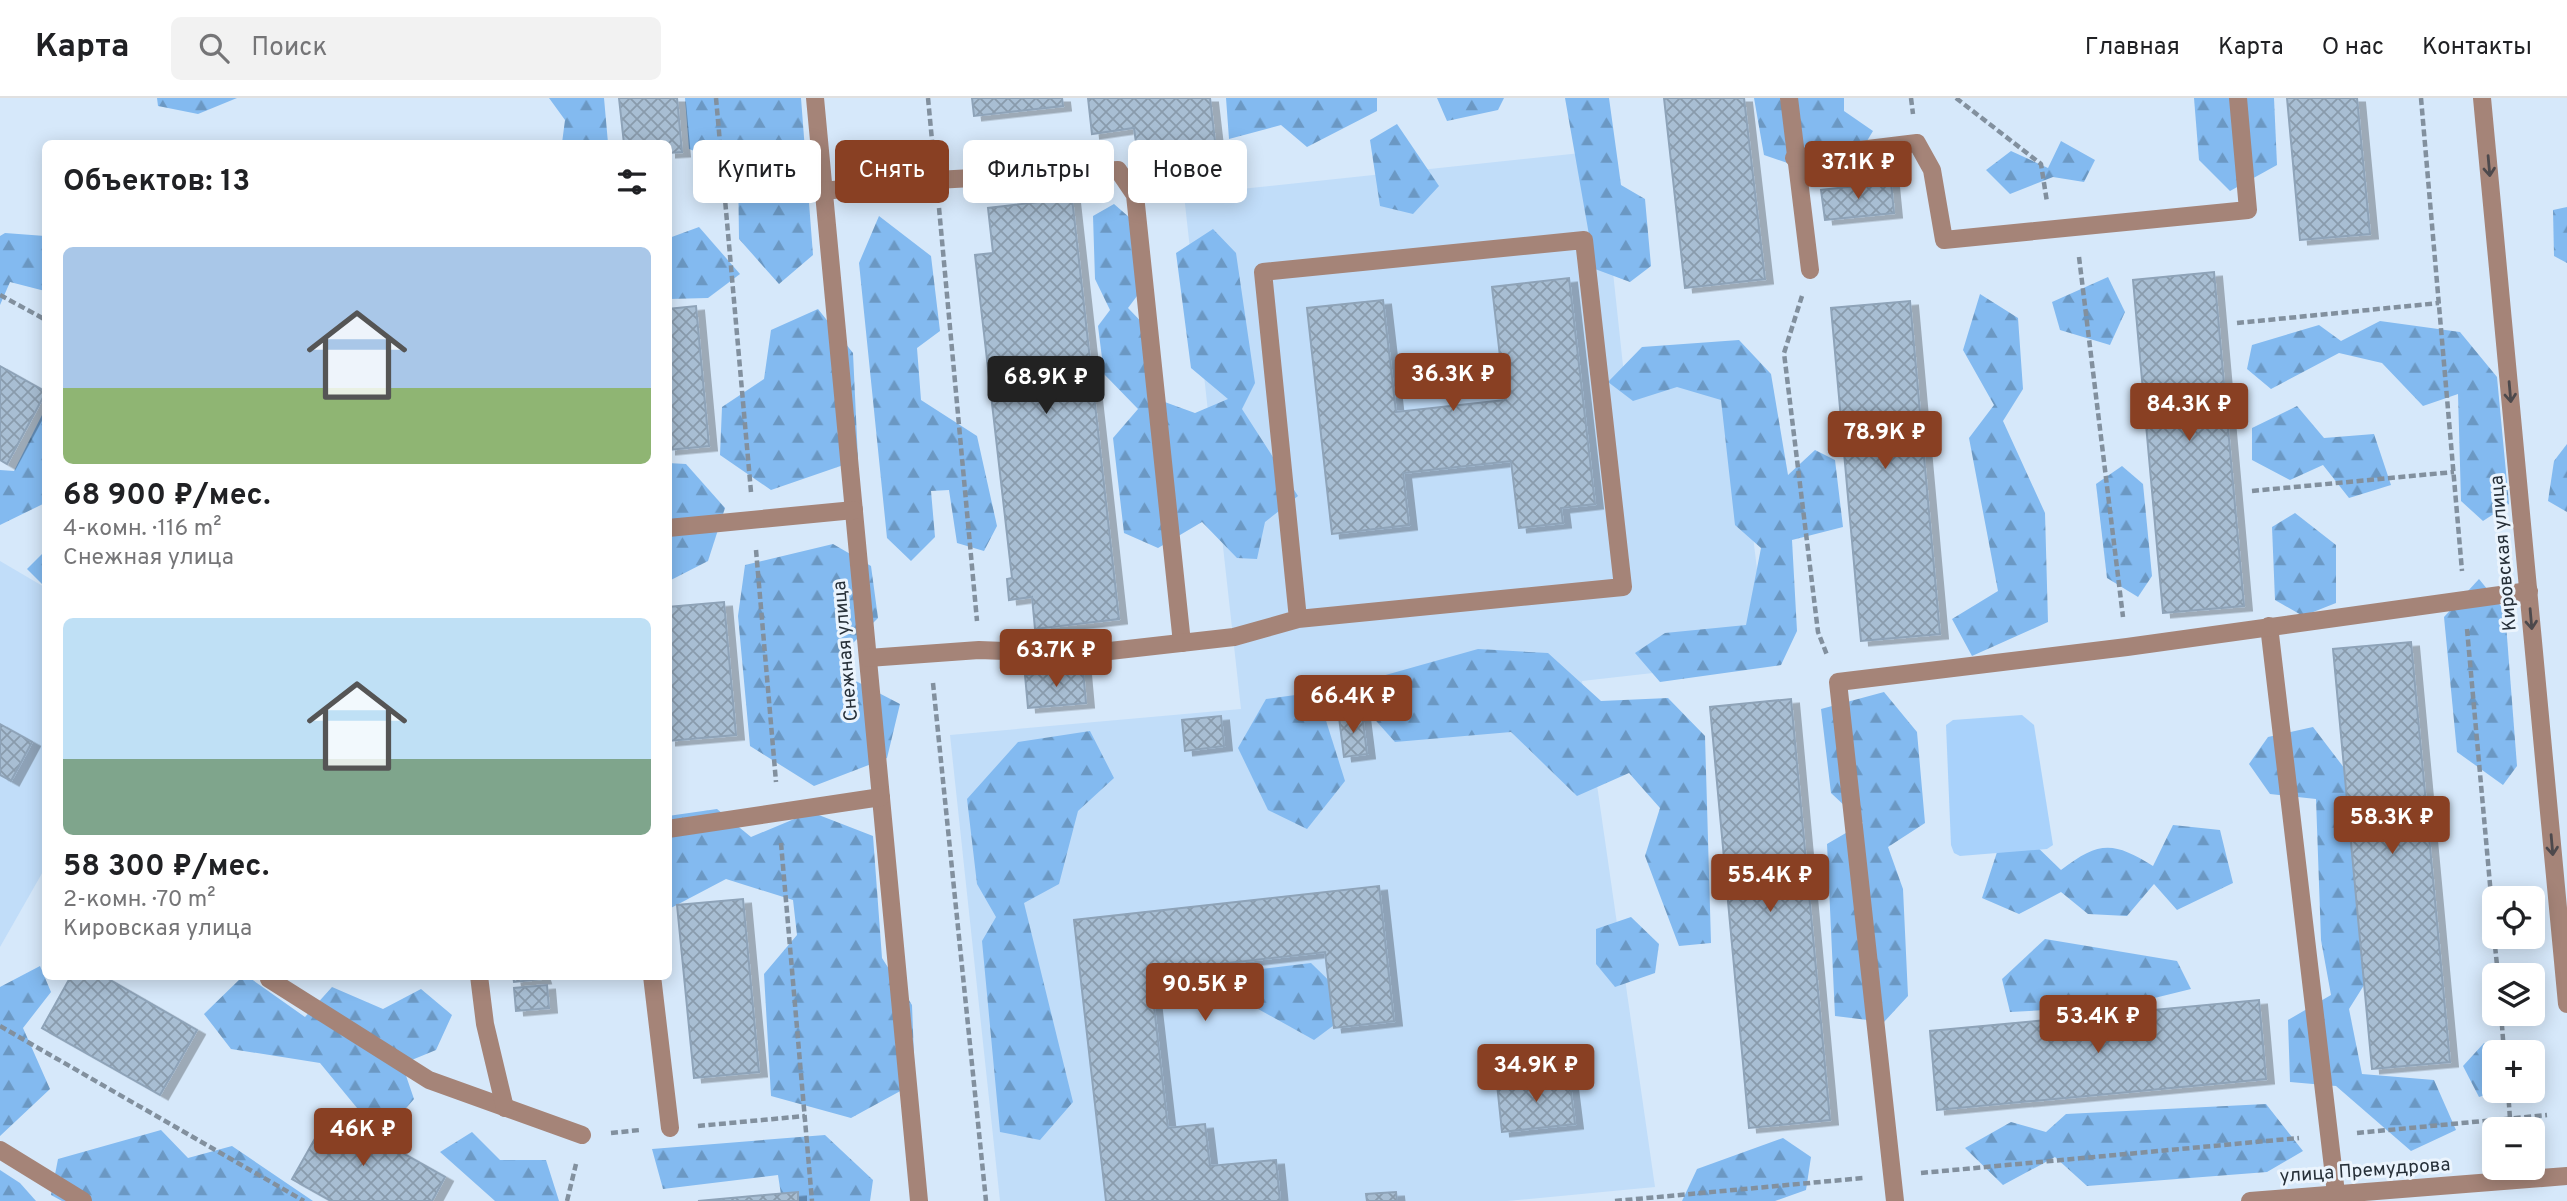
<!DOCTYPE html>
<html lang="ru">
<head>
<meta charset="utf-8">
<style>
	body { margin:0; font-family:Overpass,sans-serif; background:#f2f2f2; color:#202124; height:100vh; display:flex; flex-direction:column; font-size:26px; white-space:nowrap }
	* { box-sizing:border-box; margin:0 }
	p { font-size:23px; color:#757577 }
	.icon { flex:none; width:38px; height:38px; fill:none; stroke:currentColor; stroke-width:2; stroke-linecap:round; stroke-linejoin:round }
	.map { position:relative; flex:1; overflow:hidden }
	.side { position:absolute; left:42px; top:42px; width:630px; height:840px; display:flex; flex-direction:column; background:#fff; border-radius:10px; box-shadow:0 4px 18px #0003 }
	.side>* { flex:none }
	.hud { position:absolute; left:693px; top:42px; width:665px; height:63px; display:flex; gap:14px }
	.tools { position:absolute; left:2482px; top:788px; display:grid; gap:14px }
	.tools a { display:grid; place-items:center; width:63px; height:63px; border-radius:10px; background:#fff; box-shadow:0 4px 18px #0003; font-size:35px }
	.price { position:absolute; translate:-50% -60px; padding:0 16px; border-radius:7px; background:#894023; color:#fff; font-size:23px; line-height:46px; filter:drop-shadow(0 2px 4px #0008) }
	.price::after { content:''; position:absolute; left:50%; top:42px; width:21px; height:16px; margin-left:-10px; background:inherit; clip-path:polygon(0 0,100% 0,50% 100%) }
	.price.selected { background:#222; color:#fff }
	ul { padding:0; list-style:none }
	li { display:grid; align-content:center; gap:14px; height:371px; padding:0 21px }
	li span { display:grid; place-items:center; height:217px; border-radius:10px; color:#555 }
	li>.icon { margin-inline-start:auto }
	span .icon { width:126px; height:126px; fill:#fffc; stroke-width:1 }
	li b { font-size:30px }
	h2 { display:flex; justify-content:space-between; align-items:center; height:84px; padding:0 21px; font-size:30px }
	.pill { padding:0 24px; border-radius:10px; background:#fff; box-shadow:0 4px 18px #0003; font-size:24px; line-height:63px }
	.pill.selected { background:#894023; color:#fff }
	header { display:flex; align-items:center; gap:42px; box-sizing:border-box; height:98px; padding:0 35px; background:#fff; border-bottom:2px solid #e0e0e0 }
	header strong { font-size:33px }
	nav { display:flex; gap:38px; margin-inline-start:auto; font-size:24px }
	.search { width:490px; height:63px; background:#f2f2f2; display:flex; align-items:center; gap:18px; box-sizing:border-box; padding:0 24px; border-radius:10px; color:#757577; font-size:26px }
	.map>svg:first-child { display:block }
	.built { fill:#c1ddf9 }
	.forest { fill:url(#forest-firs) }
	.pitch { fill:#a9d2fb }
	.building { fill:url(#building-cross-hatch); stroke:#8ea3b8; stroke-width:2; filter:url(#shadow) }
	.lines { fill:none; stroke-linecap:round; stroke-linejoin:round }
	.path { stroke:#82909e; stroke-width:4.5; stroke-dasharray:7 3.5; stroke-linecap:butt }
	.minor { stroke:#a58478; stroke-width:18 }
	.oneway { stroke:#4d494c }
	.labels { text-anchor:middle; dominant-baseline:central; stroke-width:6; stroke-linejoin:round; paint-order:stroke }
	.street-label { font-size:19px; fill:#273039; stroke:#ebf4fd }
</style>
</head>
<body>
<header>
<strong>Карта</strong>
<div class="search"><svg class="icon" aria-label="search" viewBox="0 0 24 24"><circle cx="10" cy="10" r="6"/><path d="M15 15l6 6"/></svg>Поиск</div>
<nav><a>Главная</a><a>Карта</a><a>О нас</a><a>Контакты</a></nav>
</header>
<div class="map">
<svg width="2567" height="1103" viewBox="0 0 2567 1103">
	<defs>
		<pattern id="forest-firs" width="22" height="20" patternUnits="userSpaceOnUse" patternTransform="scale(1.75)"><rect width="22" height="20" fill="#83baf0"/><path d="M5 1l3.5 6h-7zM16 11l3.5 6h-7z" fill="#6b98c3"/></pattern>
		<pattern id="building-cross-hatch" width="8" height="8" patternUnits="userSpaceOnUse" patternTransform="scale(1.75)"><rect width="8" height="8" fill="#a8bed3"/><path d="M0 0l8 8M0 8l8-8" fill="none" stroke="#899bac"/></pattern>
		<filter id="shadow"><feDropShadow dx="8" dy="4.5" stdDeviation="0" flood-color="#0004"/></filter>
	</defs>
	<rect width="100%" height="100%" fill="#d6e8fa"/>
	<g class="built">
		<polygon points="1600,53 1624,277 1732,265 1768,562 1582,583 1655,1089 1507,1103 1000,1103 950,637 1241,611 1184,97"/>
		<polygon points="0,463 46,490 45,770 0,849"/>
	</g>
	<g class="forest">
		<polygon points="157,0 237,0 198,16 158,8"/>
		<polygon points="549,0 604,0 608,45 562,45 565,22"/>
		<polygon points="685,0 801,0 813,157 779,186 739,141 738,69 689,51"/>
		<polygon points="1377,0 1377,13 1307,49 1281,27 1229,41 1226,0"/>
		<polygon points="1437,0 1504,0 1498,12 1447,23"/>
		<polygon points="1565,0 1609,0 1621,87 1645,101 1651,168 1630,184 1595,171"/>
		<polygon points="1754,0 1844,0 1844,13 1873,33 1853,66 1817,75 1764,57"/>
		<polygon points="2194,0 2274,0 2277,67 2230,93 2199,62"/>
		<polygon points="1397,26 1439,88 1413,116 1380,108 1370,42"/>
		<polygon points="2061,43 2095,62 2084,84 2053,79 2010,96 1986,72 2011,53 2048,70"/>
		<polygon points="1114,106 1145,133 1149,182 1128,210 1155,238 1162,303 1195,315 1228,301 1191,270 1176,155 1213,131 1236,155 1255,285 1242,311 1298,398 1265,424 1257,461 1237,460 1202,424 1158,450 1124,435 1113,340 1138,311 1104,276 1098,228 1110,212 1095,181 1093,118"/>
		<polygon points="2567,109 2567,165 2554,158 2553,112"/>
		<polygon points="879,118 931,158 940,233 917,250 921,302 977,338 997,428 984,453 957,445 949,392 931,393 935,439 911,463 887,440 859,165"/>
		<polygon points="699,129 740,176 708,200 669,201 669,140"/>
		<polygon points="5,135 45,138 45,193 10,184 0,207 0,138"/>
		<polygon points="2108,179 2125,214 2110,247 2060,232 2052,204"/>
		<polygon points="1980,196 2018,220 2023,291 2003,323 2045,415 2048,524 1972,558 1952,521 1998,493 1969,340 1994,307 1963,252"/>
		<polygon points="818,211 853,255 858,362 771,392 720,357 722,309 764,281 771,232"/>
		<polygon points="2380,223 2460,234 2497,279 2509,406 2483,423 2461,403 2458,296 2423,308 2382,265 2339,255 2271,291 2247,271 2252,247 2319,227 2341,243"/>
		<polygon points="1739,242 1771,276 1788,377 1815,352 1835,362 1843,429 1792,442 1797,533 1781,567 1660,584 1635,555 1665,535 1746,527 1761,450 1735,427 1721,302 1677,289 1633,303 1608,284 1642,249"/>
		<polygon points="2297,308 2324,340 2374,336 2391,387 2349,400 2323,367 2290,382 2252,362 2252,330"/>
		<polygon points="45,311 45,405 0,427 0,372 14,373"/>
		<polygon points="2567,346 2567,414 2548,403 2554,363"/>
		<polygon points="668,365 686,366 725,410 708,463 669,483"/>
		<polygon points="2122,368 2143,386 2152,478 2138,499 2107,480 2096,386"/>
		<polygon points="2295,415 2336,447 2336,505 2303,518 2275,502 2272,429"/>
		<polygon points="833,446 871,468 878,520 852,546 852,581 900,606 887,660 814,688 750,648 738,518 745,467"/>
		<polygon points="45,453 46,453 45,489 27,471"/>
		<polygon points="2479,481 2505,513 2517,668 2503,687 2457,654 2444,519"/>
		<polygon points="1478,551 1548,555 1601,603 1668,600 1705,638 1711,845 1679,848 1645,758 1660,710 1629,675 1577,698 1511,634 1395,644 1369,615 1382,578"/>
		<polygon points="1317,594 1345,683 1307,731 1268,712 1238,650 1266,601"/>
		<polygon points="1884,594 1917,634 1925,725 1888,749 1903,791 1908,898 1884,924 1835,918 1827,746 1863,725 1831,695 1821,611"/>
		<polygon points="2313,629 2351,679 2371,876 2349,911 2362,976 2434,982 2456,1032 2411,1053 2336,988 2290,984 2288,922 2331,897 2321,842 2316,701 2270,696 2249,666 2268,639"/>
		<polygon points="1090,633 1114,680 1078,713 1059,786 1024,805 1073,1004 1040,1042 1000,1034 982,843 996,819 977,786 967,701 1018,644"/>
		<polygon points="717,711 751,739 811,714 873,738 882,860 912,907 915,985 851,1020 771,998 764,876 797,837 793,802 726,781 669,811 668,718"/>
		<path d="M2173 727 2220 732 2233 785 2177 812 2154 786 2127 818 2088 816 2061 794 2019 816 1982 800 1999 748 2030 742 2061 772C2099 743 2113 743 2153 768Z"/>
		<polygon points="1631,819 1659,846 1655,875 1615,889 1596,866 1596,831"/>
		<polygon points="2045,841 2177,863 2191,891 2122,908 2010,914 2002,881"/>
		<polygon points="1311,865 1357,910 1314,942 1251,907 1253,872"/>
		<polygon points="40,868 51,894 23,930 50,991 0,1038 0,889"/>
		<polygon points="247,878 305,919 332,889 383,911 421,891 452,917 436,952 402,966 414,1001 394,1024 362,1016 320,965 231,951 204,916 242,879"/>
		<polygon points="2484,945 2517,954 2494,954 2494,992 2501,992 2479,999 2463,968"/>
		<polygon points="2266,1006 2303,1053 2267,1074 2087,1088 2055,1059 2003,1087 1965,1050 2011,1024 2046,1034 2066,1016"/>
		<polygon points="161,1032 188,1060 232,1048 313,1103 62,1103 51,1097 58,1061"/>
		<polygon points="472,1034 500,1062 546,1062 559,1103 495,1103 440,1054"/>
		<polygon points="825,1037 873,1082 870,1103 782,1103 778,1077 663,1091 652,1051"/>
		<polygon points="1783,1040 1811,1059 1806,1092 1775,1103 1682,1103 1697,1071"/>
		<polygon points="0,1072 20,1085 36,1103 0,1103"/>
	</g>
	<polygon class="pitch" points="2022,617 2034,627 2053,747 2047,751 1960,758 1954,755 1951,747 1946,627 1953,622"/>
	<g class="building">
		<polygon points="619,0 677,0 682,54 668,55 668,46 624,46"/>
		<polygon points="972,0 1062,0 1063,8 974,18"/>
		<polygon points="1088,0 1210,0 1215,43 1137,52 1134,30 1092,36"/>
		<polygon points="1664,0 1744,0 1765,181 1685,190"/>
		<polygon points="2287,0 2357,0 2370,136 2300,142"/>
		<polygon points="1891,84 1894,115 1825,122 1821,92"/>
		<polygon points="1072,100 1119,521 1035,531 1032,499 1009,502 1007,481 1012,480 975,157 993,155 988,110"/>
		<polygon points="2214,174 2244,508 2163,515 2133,182"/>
		<polygon points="1569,180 1595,406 1561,410 1563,425 1519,430 1511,363 1403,375 1409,427 1332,436 1307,210 1383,202 1396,314 1505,302 1492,189"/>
		<polygon points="1910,203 1940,536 1861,543 1831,210"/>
		<polygon points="696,208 709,348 668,352 668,211"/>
		<polygon points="0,268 46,294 7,366 0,362"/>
		<polygon points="724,504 736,637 668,643 668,509"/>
		<polygon points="2411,544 2450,964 2372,971 2333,551"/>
		<polygon points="1083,572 1086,605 1028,610 1025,577"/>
		<polygon points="1791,601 1830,1022 1749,1030 1710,609"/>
		<polygon points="1362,616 1367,656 1344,659 1339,619"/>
		<polygon points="1221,618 1224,648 1185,653 1182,622"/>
		<polygon points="0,626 32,644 11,683 0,677"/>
		<polygon points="1379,788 1394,923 1334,930 1325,854 1150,874 1168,1030 1205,1026 1210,1068 1276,1062 1280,1103 1106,1103 1074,822"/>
		<polygon points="743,801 759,974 694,980 677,807"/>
		<polygon points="71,878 103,878 197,932 160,997 42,930"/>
		<polygon points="513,878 542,878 543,881 514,884"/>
		<polygon points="547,887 549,910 516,913 514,890"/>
		<polygon points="2259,902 2266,981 1937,1012 1930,933"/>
		<polygon points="1569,978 1575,1026 1502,1034 1497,986"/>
		<polygon points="330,1014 445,1079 432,1103 331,1103 292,1081"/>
		<polygon points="798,1094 798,1103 698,1103"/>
		<polygon points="1396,1094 1397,1103 1367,1103 1366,1096"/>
	</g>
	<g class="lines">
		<g class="path">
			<polyline points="716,0 751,394"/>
			<polyline points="928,0 933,53"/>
			<polyline points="1911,0 1913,16"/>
			<polyline points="1956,0 2041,66 2047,104"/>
			<polyline points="2421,0 2462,473"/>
			<polyline points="939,110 977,523"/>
			<polyline points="2079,159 2123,519"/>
			<polyline points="0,197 46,222"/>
			<polyline points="1802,198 1784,255 1818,534 1827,557"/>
			<polyline points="2237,225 2439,205"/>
			<polyline points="2252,393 2454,374"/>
			<polyline points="756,452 776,684"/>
			<polyline points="2467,531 2494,831"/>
			<polyline points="933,585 986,1103"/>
			<polyline points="781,745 812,1103"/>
			<polyline points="2494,838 2498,877"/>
			<polyline points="2501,915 2504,954"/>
			<polyline points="0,928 304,1103"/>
			<polyline points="2508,992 2510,1021"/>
			<polyline points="698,1028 805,1018"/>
			<polyline points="611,1035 640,1032"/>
			<polyline points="2357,1035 2547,1017"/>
			<polyline points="1921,1075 2299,1040"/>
			<polyline points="567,1103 576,1066"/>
			<polyline points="1615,1103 1863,1080"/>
		</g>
		<g class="minor">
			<polyline points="815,0 919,1103"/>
			<polyline points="1789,0 1810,172"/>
			<polyline points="2482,0 2567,906"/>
			<polyline points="1794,60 1917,45 1932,72 1944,142 2248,112 2238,0"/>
			<polyline points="823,93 936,82 1118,72 1135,97 1182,545"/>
			<polyline points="668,430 854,412"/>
			<polyline points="2269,528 2336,1095"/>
			<polyline points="868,560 979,552 1083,556 1234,539 1298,521 1623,489 1584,142 1263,174 1298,521"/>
			<polyline points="668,731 881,699"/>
			<polyline points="270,878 269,881 429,982 582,1037"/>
			<polyline points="479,878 485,926 505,1010"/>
			<polyline points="652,878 670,1030"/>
			<polyline points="0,1052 83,1103"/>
			<polyline points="1895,1103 1838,584 2127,549 2529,493"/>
			<polyline points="2250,1103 2567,1078"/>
		</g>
	</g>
	<defs><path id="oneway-shaft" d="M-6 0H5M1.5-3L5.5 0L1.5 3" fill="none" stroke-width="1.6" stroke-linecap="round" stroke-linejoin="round" transform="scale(1.75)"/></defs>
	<g class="oneway">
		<use href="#oneway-shaft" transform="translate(2489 68) rotate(85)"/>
		<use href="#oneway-shaft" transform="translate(2510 294) rotate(85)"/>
		<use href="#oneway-shaft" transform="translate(2531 521) rotate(85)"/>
		<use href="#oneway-shaft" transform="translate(2552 747) rotate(85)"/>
	</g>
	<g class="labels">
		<g class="street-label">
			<text transform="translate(2504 455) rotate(-95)">Кировская улица</text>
			<text transform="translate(846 553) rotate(-95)">Снежная улица</text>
			<text transform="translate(2365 1073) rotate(-4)">улица Премудрова</text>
		</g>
	</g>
</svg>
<div class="tools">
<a><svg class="icon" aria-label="locate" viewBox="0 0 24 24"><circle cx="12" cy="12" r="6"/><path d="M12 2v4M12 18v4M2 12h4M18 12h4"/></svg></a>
<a><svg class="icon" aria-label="layers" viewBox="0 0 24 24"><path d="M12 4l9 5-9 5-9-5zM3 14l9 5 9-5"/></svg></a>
<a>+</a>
<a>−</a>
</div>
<b class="price" style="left:1858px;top:103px">37.1K ₽</b>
<b class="price" style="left:1453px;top:315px">36.3K ₽</b>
<b class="price selected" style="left:1046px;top:318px">68.9K ₽</b>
<b class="price" style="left:2189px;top:345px">84.3K ₽</b>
<b class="price" style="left:1885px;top:373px">78.9K ₽</b>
<b class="price" style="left:1056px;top:591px">63.7K ₽</b>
<b class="price" style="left:1353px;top:637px">66.4K ₽</b>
<b class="price" style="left:2392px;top:758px">58.3K ₽</b>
<b class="price" style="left:1770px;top:816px">55.4K ₽</b>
<b class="price" style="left:1205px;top:925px">90.5K ₽</b>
<b class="price" style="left:2098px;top:957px">53.4K ₽</b>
<b class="price" style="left:1536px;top:1006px">34.9K ₽</b>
<b class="price" style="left:363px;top:1070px">46K ₽</b>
<div class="hud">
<a class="pill">Купить</a>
<a class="pill selected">Снять</a>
<a class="pill">Фильтры</a>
<a class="pill">Новое</a>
</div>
<section class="side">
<h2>Объектов: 13<svg class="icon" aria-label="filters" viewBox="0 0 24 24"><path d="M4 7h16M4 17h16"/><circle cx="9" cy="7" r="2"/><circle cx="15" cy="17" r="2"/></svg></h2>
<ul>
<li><span style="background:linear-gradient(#a9c7e8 65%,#8fb573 0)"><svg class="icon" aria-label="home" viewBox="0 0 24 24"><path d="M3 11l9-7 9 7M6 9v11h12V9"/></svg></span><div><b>68 900 ₽/мес.</b><p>4-комн. · 116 m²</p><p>Снежная улица</p></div></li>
<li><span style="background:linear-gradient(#bfe0f5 65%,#7fa58c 0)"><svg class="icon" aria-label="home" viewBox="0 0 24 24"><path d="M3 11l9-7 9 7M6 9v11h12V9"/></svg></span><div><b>58 300 ₽/мес.</b><p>2-комн. · 70 m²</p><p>Кировская улица</p></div></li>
</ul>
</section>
</div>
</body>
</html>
